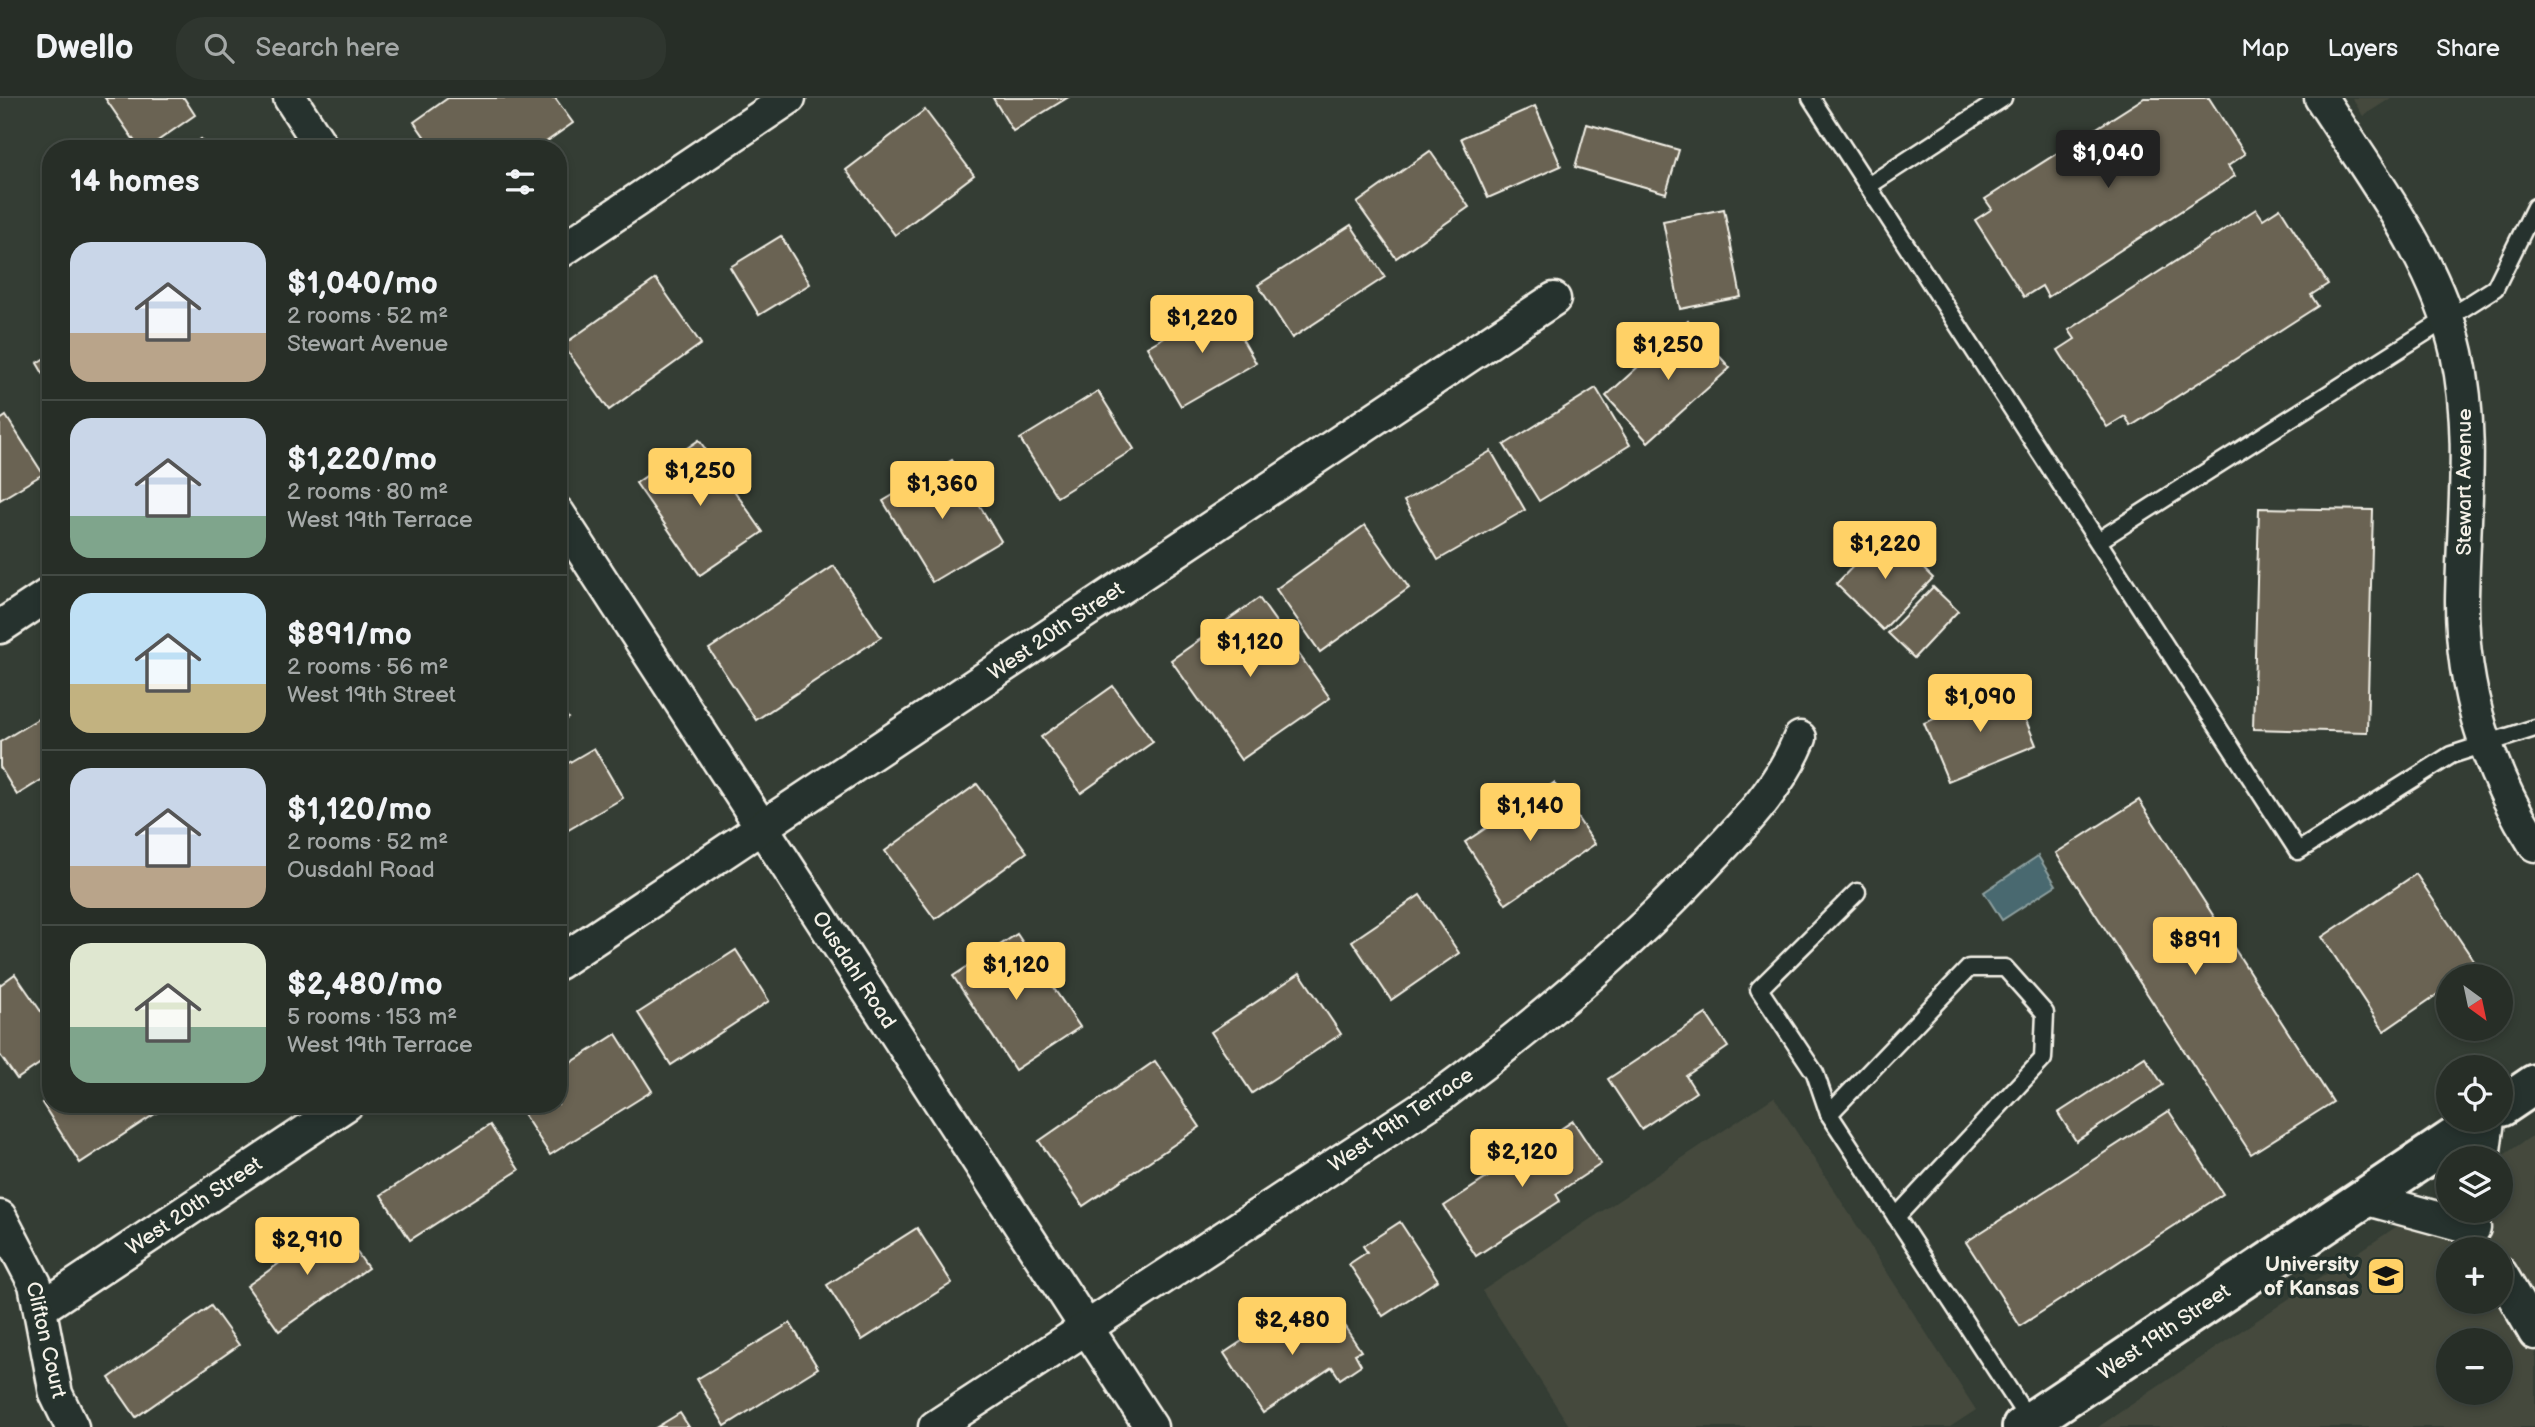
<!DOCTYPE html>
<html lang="en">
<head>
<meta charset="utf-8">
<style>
	body { margin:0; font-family:"Balsamiq Sans",sans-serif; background:#2f362f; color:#f1f3f6; height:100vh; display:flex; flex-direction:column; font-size:26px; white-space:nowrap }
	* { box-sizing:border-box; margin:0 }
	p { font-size:23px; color:#a4a8a7 }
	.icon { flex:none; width:38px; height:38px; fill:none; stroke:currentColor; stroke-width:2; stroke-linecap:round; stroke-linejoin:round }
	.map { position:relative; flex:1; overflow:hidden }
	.drawer { position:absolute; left:42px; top:42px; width:525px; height:973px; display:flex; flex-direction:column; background:#272e27; border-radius:28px; box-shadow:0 4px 10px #0003,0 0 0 2px #434a44 }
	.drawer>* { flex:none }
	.needle { width:46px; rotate:147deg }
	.buttons { position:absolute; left:2436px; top:866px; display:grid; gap:14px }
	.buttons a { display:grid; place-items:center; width:77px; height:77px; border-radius:50%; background:#272e27; box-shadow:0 4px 10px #0003,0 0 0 2px #434a44; font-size:35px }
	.price { position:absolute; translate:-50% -60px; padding:0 16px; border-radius:7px; background:#ffd166; color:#111; font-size:23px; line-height:46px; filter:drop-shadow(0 2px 4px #0008) }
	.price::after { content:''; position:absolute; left:50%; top:42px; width:21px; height:16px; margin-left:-10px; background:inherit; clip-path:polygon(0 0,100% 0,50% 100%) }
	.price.active { background:#222; color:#fff }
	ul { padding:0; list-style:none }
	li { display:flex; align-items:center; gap:21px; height:175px; padding:0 28px }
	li+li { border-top:2px solid #434a44 }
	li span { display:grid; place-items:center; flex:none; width:196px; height:140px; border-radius:21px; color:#555 }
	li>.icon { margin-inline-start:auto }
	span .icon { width:84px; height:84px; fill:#fffc; stroke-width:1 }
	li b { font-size:30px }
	h2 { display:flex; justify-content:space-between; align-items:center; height:84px; padding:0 28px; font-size:30px }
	header { display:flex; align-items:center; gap:42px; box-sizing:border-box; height:98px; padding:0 35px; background:#272e27; border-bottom:2px solid #434a44 }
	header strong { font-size:33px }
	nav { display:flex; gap:38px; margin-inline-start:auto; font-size:24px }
	.search { width:490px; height:63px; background:#2f362f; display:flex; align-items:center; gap:18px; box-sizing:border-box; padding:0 24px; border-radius:28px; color:#a4a8a7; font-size:26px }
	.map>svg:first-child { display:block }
	.built { fill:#44493d; fill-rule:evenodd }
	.water { fill:#48696f; stroke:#8d9f9f; stroke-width:2 }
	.building { fill:#6a6452; stroke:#f4f1e8; stroke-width:2 }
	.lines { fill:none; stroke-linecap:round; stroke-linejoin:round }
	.lane-casing { stroke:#f4f1e8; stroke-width:21 }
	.street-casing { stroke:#f4f1e8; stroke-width:37 }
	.secondary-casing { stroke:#f4f1e8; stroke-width:44 }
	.lane { stroke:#26332d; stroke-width:16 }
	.street { stroke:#26332d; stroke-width:32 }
	.secondary { stroke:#26332d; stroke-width:38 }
	.labels { text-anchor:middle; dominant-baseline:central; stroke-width:7; stroke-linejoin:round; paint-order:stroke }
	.street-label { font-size:21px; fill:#f4f1e8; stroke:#26332d }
	.poi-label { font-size:21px; font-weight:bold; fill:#f4f1e8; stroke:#26332d; text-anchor:end }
</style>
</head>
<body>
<header>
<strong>Dwello</strong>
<div class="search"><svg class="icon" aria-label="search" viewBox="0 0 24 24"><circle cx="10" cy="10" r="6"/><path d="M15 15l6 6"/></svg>Search here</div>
<nav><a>Map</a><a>Layers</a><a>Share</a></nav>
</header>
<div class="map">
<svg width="2535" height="1329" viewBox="0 0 2535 1329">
	<rect width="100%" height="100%" fill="#343d34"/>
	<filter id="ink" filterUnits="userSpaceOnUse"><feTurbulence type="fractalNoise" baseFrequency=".0143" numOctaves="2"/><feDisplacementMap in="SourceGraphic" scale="14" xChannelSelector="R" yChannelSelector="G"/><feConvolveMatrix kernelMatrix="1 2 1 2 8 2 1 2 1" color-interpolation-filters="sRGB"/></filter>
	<g filter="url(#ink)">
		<g class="built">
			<polygon points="2352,0 2391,0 2363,18"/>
			<polygon points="1774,999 1976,1312 1950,1329 1570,1329 1482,1193"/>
			<path d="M2535 1036V1329H2098L2448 1094V1113H2501L2499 1060ZM2448 1152H2501V1204H2448ZM2448 1242H2501V1295H2448Z"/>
		</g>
		<polygon class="water" points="2038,758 2056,787 2002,822 1984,794"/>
		<g class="building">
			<polygon points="105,0 184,0 195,17 146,51 140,51"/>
			<polygon points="448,0 555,0 573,25 536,51 433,51 414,24"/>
			<polygon points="993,0 1067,0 1013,33"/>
			<polygon points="2144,0 2209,0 2245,56 2228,68 2235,78 2048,199 2042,188 2024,199 1975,122 1992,111 1985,101"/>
			<polygon points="1535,8 1561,68 1488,100 1461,40"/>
			<polygon points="925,12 974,77 895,137 846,72"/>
			<polygon points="1587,26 1679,52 1666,95 1575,69"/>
			<polygon points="201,41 207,51 186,51"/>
			<polygon points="1430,53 1469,109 1396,160 1357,105"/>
			<polygon points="2280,110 2328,186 2311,197 2318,208 2131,328 2125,318 2107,329 2058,252 2075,241 2069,232 2256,111 2263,121"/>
			<polygon points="1724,111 1741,199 1680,211 1663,123"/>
			<polygon points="1351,127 1385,179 1292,240 1258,187"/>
			<polygon points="781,138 810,186 759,217 730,169"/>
			<polygon points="656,181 701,246 609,312 563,247"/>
			<polygon points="1222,206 1256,265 1181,308 1147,249"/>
			<polygon points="1688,223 1730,270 1648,344 1606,298"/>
			<polygon points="51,256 51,289 37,265"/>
			<polygon points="1596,290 1630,347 1539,403 1504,347"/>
			<polygon points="1098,293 1134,351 1057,399 1020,341"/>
			<polygon points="6,318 43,376 0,402 0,322"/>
			<polygon points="699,342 763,434 700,477 636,385"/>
			<polygon points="1491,353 1525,412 1438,462 1404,403"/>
			<polygon points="952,362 1001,443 932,484 883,403"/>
			<polygon points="2259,410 2373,412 2367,634 2253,631"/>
			<polygon points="1365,427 1409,490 1320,554 1276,491"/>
			<polygon points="1886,434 1933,480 1883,532 1836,486"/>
			<polygon points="834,468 881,539 756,622 709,551"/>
			<polygon points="1933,489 1958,513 1914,560 1888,535"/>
			<polygon points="1259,500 1330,600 1241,662 1171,562"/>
			<polygon points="1113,588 1153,644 1081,695 1041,639"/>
			<polygon points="2012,588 2036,647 1948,683 1924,625"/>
			<polygon points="558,606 568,620 558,626"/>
			<polygon points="51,613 51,676 17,697 0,669 0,644"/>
			<polygon points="594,650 623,700 558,738 558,671"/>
			<polygon points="1554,685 1595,746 1506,806 1465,744"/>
			<polygon points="977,686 1027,754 935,821 885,753"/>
			<polygon points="2139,702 2333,1004 2251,1056 2056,755"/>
			<polygon points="2416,776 2478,869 2464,878 2448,878 2448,889 2384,933 2322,839"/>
			<polygon points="1420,797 1459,855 1391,902 1352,843"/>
			<polygon points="1017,836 1080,929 1015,972 953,878"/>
			<polygon points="736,852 769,903 671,967 638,915"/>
			<polygon points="1300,875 1341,936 1252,995 1211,934"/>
			<polygon points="15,876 51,928 51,958 17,981 0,957 0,887"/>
			<polygon points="1706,916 1728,949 1686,978 1696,994 1641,1031 1608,981"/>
			<polygon points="616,936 652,993 550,1057 517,1006 558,1006 558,973"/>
			<polygon points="2145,959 2163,987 2076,1043 2058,1015"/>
			<polygon points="1155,963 1200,1029 1083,1108 1039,1043"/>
			<polygon points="51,999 51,1006 170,1006 80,1065 42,1005"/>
			<polygon points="2169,1013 2223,1096 2020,1228 1966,1144"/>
			<polygon points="1573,1023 1601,1066 1556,1096 1560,1103 1476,1158 1444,1108"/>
			<polygon points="490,1027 519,1072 410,1142 381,1097"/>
			<polygon points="1400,1124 1438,1182 1383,1218 1349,1166 1367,1154 1363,1148"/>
			<polygon points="336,1125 368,1170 279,1233 247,1188"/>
			<polygon points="917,1130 952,1185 862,1242 827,1187"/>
			<polygon points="211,1208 239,1247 136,1319 109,1280"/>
			<polygon points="1333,1211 1361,1253 1355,1256 1361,1267 1340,1281 1332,1269 1263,1315 1224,1255 1275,1221 1283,1233 1305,1219 1310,1226"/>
			<polygon points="790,1225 818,1270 725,1328 697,1281"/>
			<polygon points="680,1315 689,1329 657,1329"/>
		</g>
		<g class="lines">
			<g class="lane-casing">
				<g id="lane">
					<polyline points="1811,0 2298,753 2451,657 2535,630"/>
					<polyline points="1868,88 2003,0"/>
					<polyline points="2098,443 2495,190 2535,109"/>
					<polyline points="1857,794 1759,891 1815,975 1829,1016 2030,1324"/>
					<polyline points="1829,1016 1969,870 2005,870 2045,915 2043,961 1896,1119"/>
				</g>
			</g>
			<g class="street-casing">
				<g id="street">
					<polyline points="290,0 323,51"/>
					<path d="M2321 0C2372 80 2436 161 2457 255 2475 337 2463 420 2462 503 2462 593 2487 671 2535 747"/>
					<polyline points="558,155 789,0"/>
					<polyline points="558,415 1151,1329"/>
					<polyline points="0,529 51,495"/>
					<polyline points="558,865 1554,201"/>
					<polyline points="2483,1060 2488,1022"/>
					<polyline points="2364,1100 2474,1130"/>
					<polyline points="0,1119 35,1186 56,1296 72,1329"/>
					<polyline points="2501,1176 2535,1235"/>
					<polyline points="41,1210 347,1006"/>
					<path d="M935 1329 1440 998C1535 928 1624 853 1705 767 1743 727 1779 691 1800 640"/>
				</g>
			</g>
			<g class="secondary-casing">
				<g id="secondary">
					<polyline points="2501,1009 2535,986"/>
					<polyline points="2022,1329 2481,1022"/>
				</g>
			</g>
			<use href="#lane" class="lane"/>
			<use href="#street" class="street"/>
			<use href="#secondary" class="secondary"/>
		</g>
	</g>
	<defs>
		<g id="university-square" transform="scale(2.0125)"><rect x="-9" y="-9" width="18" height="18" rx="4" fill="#ffd166" stroke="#26332d"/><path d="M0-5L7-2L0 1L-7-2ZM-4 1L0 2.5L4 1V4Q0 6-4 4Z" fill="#111"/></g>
	</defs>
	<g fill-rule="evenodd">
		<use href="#university-square" x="2386" y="1178"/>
	</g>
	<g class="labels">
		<g class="street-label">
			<text transform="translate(2464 384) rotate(-90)">Stewart Avenue</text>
			<text transform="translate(1056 533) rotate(-34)">West 20th Street</text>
			<text transform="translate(854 872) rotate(57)">Ousdahl Road</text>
			<text transform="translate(1401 1022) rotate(-34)">West 19th Terrace</text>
			<text transform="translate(194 1108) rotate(-34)">West 20th Street</text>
			<text transform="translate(2164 1234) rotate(-34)">West 19th Street</text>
			<text transform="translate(46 1242) rotate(77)">Clifton Court</text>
		</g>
		<g class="poi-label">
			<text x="2359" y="1166">University<tspan x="2359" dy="24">of Kansas</tspan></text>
		</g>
	</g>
</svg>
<div class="buttons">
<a><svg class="needle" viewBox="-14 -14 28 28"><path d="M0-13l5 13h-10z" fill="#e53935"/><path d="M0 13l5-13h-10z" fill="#a4a8a7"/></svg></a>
<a><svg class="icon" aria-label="locate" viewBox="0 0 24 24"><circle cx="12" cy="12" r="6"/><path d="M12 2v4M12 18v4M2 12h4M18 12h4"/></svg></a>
<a><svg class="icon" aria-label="layers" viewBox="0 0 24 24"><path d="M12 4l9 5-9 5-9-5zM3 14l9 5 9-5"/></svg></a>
<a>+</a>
<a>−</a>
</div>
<b class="price active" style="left:2108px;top:92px">$1,040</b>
<b class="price" style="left:1202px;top:257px">$1,220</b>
<b class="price" style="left:1668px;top:284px">$1,250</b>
<b class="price" style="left:700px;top:410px">$1,250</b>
<b class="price" style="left:942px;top:423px">$1,360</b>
<b class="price" style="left:1885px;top:483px">$1,220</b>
<b class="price" style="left:1250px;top:581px">$1,120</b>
<b class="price" style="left:1980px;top:636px">$1,090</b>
<b class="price" style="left:1530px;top:745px">$1,140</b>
<b class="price" style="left:2195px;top:879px">$891</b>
<b class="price" style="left:1016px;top:904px">$1,120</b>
<b class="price" style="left:1522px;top:1091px">$2,120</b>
<b class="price" style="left:307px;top:1179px">$2,910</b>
<b class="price" style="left:1292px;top:1259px">$2,480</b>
<section class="drawer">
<h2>14 homes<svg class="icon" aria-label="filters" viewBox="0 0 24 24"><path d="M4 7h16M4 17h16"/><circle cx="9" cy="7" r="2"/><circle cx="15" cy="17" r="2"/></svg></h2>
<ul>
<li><span style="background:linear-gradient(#c9d6e8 65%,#b9a48a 0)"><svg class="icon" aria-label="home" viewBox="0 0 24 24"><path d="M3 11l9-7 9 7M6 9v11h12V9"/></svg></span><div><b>$1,040/mo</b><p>2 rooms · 52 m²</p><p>Stewart Avenue</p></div></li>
<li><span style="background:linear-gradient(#c9d6e8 70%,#7fa58c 0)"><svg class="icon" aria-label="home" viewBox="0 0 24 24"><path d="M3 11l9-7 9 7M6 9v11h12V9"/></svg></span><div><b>$1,220/mo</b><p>2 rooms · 80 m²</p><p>West 19th Terrace</p></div></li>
<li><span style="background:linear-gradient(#bfe0f5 65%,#c2b280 0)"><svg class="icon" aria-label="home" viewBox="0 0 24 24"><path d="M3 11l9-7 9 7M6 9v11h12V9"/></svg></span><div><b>$891/mo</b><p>2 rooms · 56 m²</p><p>West 19th Street</p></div></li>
<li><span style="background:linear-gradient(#c9d6e8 70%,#b9a48a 0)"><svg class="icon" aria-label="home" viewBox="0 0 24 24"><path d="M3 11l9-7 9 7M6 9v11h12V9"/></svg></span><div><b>$1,120/mo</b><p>2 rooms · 52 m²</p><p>Ousdahl Road</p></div></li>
<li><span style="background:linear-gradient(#dfe7d0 60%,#7fa58c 0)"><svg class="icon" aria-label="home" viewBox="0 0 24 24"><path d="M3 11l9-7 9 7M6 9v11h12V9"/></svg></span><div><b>$2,480/mo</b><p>5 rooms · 153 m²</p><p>West 19th Terrace</p></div></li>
</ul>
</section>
</div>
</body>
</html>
